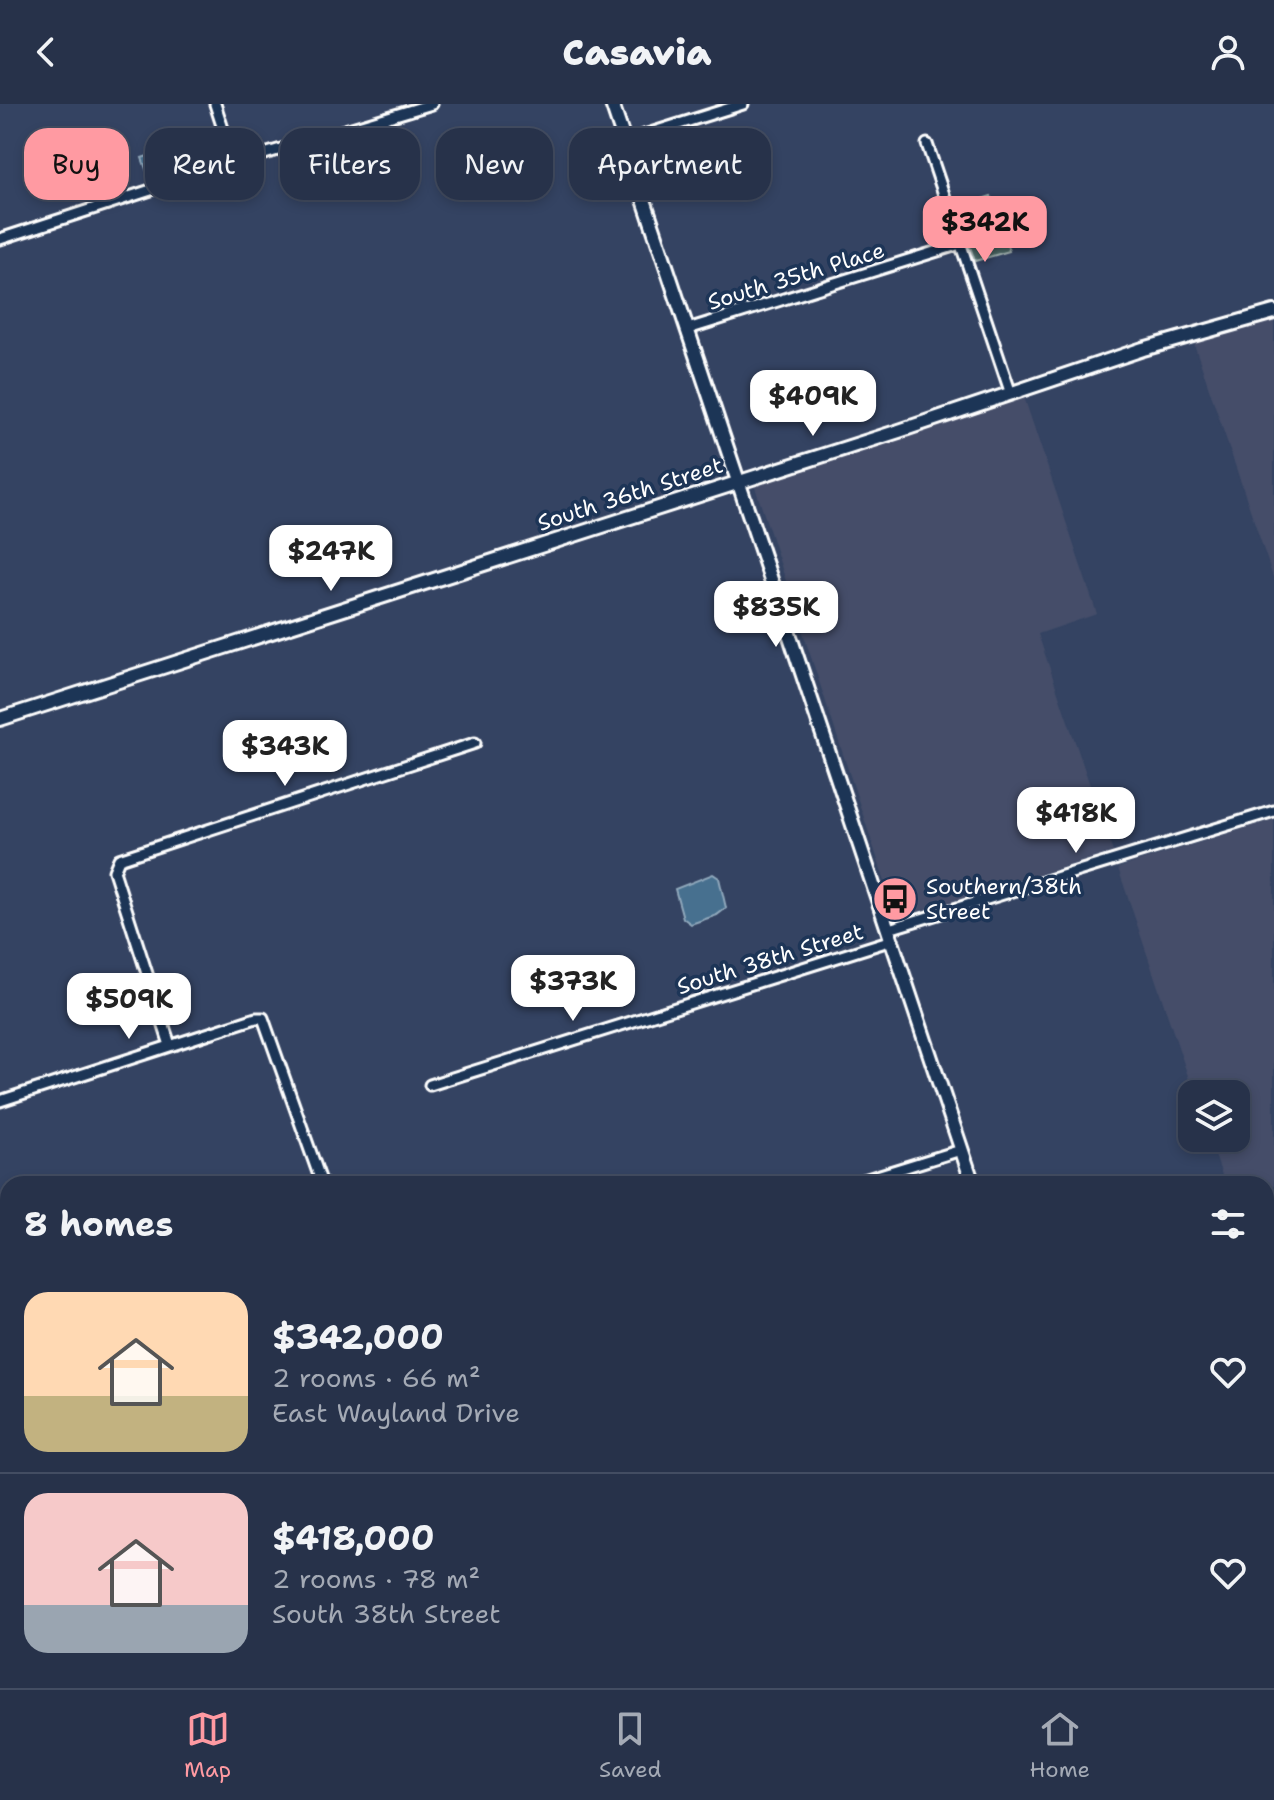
<!DOCTYPE html>
<html lang="en">
<head>
<meta charset="utf-8">
<style>
	body { margin:0; font-family:"Shantell Sans",sans-serif; background:#333e54; color:#f1f3f6; height:100vh; display:flex; flex-direction:column; font-size:30px; white-space:nowrap }
	* { box-sizing:border-box; margin:0 }
	p { font-size:26px; color:#a4aab5 }
	.icon { flex:none; width:44px; height:44px; fill:none; stroke:currentColor; stroke-width:2; stroke-linecap:round; stroke-linejoin:round }
	.map { position:relative; flex:1; overflow:hidden }
	.sheet { position:absolute; left:0px; top:1072px; width:1274px; height:512px; display:flex; flex-direction:column; background:#27324a; border-radius:24px 24px 0 0; box-shadow:0 4px 12px #0003,0 0 0 2px #434d62 }
	.sheet>* { flex:none }
	.banner { position:absolute; left:24px; top:24px; width:800px; height:72px; display:flex; gap:16px }
	.tools { position:absolute; left:1178px; top:976px; display:grid; gap:16px }
	.tools a { display:grid; place-items:center; width:72px; height:72px; border-radius:16px; background:#27324a; box-shadow:0 4px 12px #0003,0 0 0 2px #434d62; font-size:40px }
	.price { position:absolute; translate:-50% -68px; padding:0 18px; border-radius:16px; background:#fff; color:#222; font-size:26px; line-height:52px; filter:drop-shadow(0 2px 4px #0008) }
	.price::after { content:''; position:absolute; left:50%; top:48px; width:24px; height:18px; margin-left:-12px; background:inherit; clip-path:polygon(0 0,100% 0,50% 100%) }
	.price.selected { background:#ff9aa2; color:#111 }
	ul { padding:0; list-style:none }
	li { display:flex; align-items:center; gap:24px; height:200px; padding:0 24px }
	li+li { border-top:2px solid #434d62 }
	li span { display:grid; place-items:center; flex:none; width:224px; height:160px; border-radius:24px; color:#555 }
	li>.icon { margin-inline-start:auto }
	span .icon { width:96px; height:96px; fill:#fffc; stroke-width:1 }
	li b { font-size:34px }
	h2 { display:flex; justify-content:space-between; align-items:center; height:96px; padding:0 24px; font-size:34px }
	.tag { padding:0 28px; border-radius:24px; background:#27324a; box-shadow:0 4px 12px #0003,0 0 0 2px #434d62; font-size:28px; line-height:72px }
	.tag.selected { background:#ff9aa2; color:#111 }
	header { display:flex; justify-content:space-between; align-items:center; height:104px; padding:0 24px; background:#27324a; font-size:36px; font-weight:800 }
	.tabs { display:flex; justify-content:space-around; align-items:center; height:112px; border-top:2px solid #434d62; background:#27324a; font-size:22px; color:#a4aab5 }
	.tabs a { display:grid; justify-items:center; gap:4px }
	.tabs .selected { color:#ff9aa2 }
	.map>svg:first-child { display:block }
	.built { fill:#444d69 }
	.green { fill:#52706e; stroke:#a8b8b6; stroke-width:2 }
	.water { fill:#476f8f; stroke:#91a9bc; stroke-width:2 }
	.lines { fill:none; stroke-linecap:round; stroke-linejoin:round }
	.street-casing { stroke:#fff; stroke-width:15 }
	.secondary-casing { stroke:#fff; stroke-width:18 }
	.street { stroke:#1d3557; stroke-width:9 }
	.secondary { stroke:#1d3557; stroke-width:12 }
	.labels { text-anchor:middle; dominant-baseline:central; stroke-width:7; stroke-linejoin:round; paint-order:stroke }
	.street-label { font-size:22px; fill:#fff; stroke:#1d3557 }
	.poi-label { font-size:22px; fill:#fff; stroke:#1d3557; text-anchor:start }
</style>
</head>
<body>
<header><svg class="icon" aria-label="back" viewBox="0 0 24 24"><path d="M15 5l-7 7 7 7"/></svg>Casavia<svg class="icon" aria-label="person" viewBox="0 0 24 24"><circle cx="12" cy="8" r="4"/><path d="M4 21q1-7 8-7t8 7"/></svg></header>
<div class="map">
<svg width="1274" height="1584" viewBox="0 0 1274 1584">
	<rect width="100%" height="100%" fill="#344362"/>
	<filter id="ink" filterUnits="userSpaceOnUse"><feTurbulence type="fractalNoise" baseFrequency=".0125" numOctaves="2"/><feDisplacementMap in="SourceGraphic" scale="16" xChannelSelector="R" yChannelSelector="G"/><feConvolveMatrix kernelMatrix="1 2 1 2 8 2 1 2 1" color-interpolation-filters="sRGB"/></filter>
	<g filter="url(#ink)">
		<g class="built">
			<polygon points="1274,211 1274,476 1193,237"/>
			<polygon points="1024,293 1097,510 1038,530 1113,748 903,812 894,805 755,383 763,374"/>
			<polygon points="1274,715 1274,1197 1266,1200 1266,1080 1225,1080 1209,1034 1236,1034 1236,990 1194,990 1118,764"/>
		</g>
		<g class="green">
			<polygon points="991,92 1009,147 975,157 957,103"/>
			<polygon points="0,1240 8,1264 8,1463 0,1466"/>
			<polygon points="8,1573 8,1576 71,1576 49,1584 0,1584 0,1575"/>
		</g>
		<g class="water">
			<polygon points="215,30 221,54 150,76 142,54"/>
			<polygon points="713,770 719,774 726,804 717,811 691,820 683,814 675,785"/>
		</g>
		<g class="lines">
			<g class="street-casing">
				<g id="street">
					<polyline points="215,0 234,59"/>
					<polyline points="625,37 743,0"/>
					<polyline points="927,40 1011,290"/>
					<polyline points="0,135 234,59 432,0"/>
					<polyline points="688,225 960,140"/>
					<polyline points="889,825 1274,707"/>
					<polyline points="170,941 114,767 119,755 475,639"/>
					<polyline points="430,981 892,836"/>
					<polyline points="0,997 256,914 263,914 322,1080"/>
					<polyline points="851,1080 961,1046"/>
					<polyline points="0,1214 8,1238"/>
					<polyline points="1266,1282 1274,1280"/>
					<polyline points="1266,1503 1274,1506"/>
					<polyline points="0,1520 8,1518"/>
					<polyline points="488,1576 491,1584"/>
					<polyline points="583,1576 585,1584"/>
					<polyline points="675,1576 678,1584"/>
					<polyline points="773,1576 776,1584"/>
					<polyline points="965,1576 967,1584"/>
					<polyline points="1120,1576 1123,1584"/>
					<polyline points="1156,1576 1158,1584"/>
					<polyline points="1257,1576 1259,1584"/>
					<polyline points="391,1584 391,1576"/>
					<polyline points="876,1584 899,1576"/>
				</g>
			</g>
			<g class="secondary-casing">
				<g id="secondary">
					<polyline points="612,0 973,1080"/>
					<polyline points="0,615 899,327 1143,245 1274,208"/>
					<polyline points="1266,1212 1274,1210"/>
					<polyline points="1137,1576 1140,1584"/>
					<polyline points="111,1584 137,1576"/>
				</g>
			</g>
			<use href="#street" class="street"/>
			<use href="#secondary" class="secondary"/>
		</g>
	</g>
	<defs>
		<g id="bus-disc" transform="scale(2.3)"><circle r="9.5" fill="#ff9aa2" stroke="#1d3557"/><path d="M-5-6H5V4H4V6H2V4H-2V6H-4V4H-5ZM-3.5-4V0h7V-4ZM-3.5 1.2v1.5H-2V1.2ZM2 1.2v1.5H3.5V1.2Z" fill="#111"/></g>
	</defs>
	<g fill-rule="evenodd">
		<use href="#bus-disc" x="895" y="795"/>
	</g>
	<g class="labels">
		<g class="street-label">
			<text transform="translate(796 172) rotate(-17)">South 35th Place</text>
			<text transform="translate(630 390) rotate(-18)">South 36th Street</text>
			<text transform="translate(770 855) rotate(-17)">South 38th Street</text>
		</g>
		<g class="poi-label">
			<text x="926" y="782">Southern/38th<tspan x="926" dy="25">Street</tspan></text>
		</g>
	</g>
</svg>
<div class="tools">
<a><svg class="icon" aria-label="layers" viewBox="0 0 24 24"><path d="M12 4l9 5-9 5-9-5zM3 14l9 5 9-5"/></svg></a>
</div>
<b class="price selected" style="left:985px;top:160px">$342K</b>
<b class="price" style="left:813px;top:334px">$409K</b>
<b class="price" style="left:331px;top:489px">$247K</b>
<b class="price" style="left:776px;top:545px">$835K</b>
<b class="price" style="left:285px;top:684px">$343K</b>
<b class="price" style="left:1076px;top:751px">$418K</b>
<b class="price" style="left:573px;top:919px">$373K</b>
<b class="price" style="left:129px;top:937px">$509K</b>
<div class="banner">
<a class="tag selected">Buy</a>
<a class="tag">Rent</a>
<a class="tag">Filters</a>
<a class="tag">New</a>
<a class="tag">Apartment</a>
</div>
<section class="sheet">
<h2>8 homes<svg class="icon" aria-label="filters" viewBox="0 0 24 24"><path d="M4 7h16M4 17h16"/><circle cx="9" cy="7" r="2"/><circle cx="15" cy="17" r="2"/></svg></h2>
<ul>
<li><span style="background:linear-gradient(#ffd9b3 65%,#c2b280 0)"><svg class="icon" aria-label="home" viewBox="0 0 24 24"><path d="M3 11l9-7 9 7M6 9v11h12V9"/></svg></span><div><b>$342,000</b><p>2 rooms · 66 m²</p><p>East Wayland Drive</p></div><svg class="icon" aria-label="heart" viewBox="0 0 24 24"><path d="M12 20l-8-8c-3-5 5-10 8-4 3-6 11-1 8 4z"/></svg></li>
<li><span style="background:linear-gradient(#f6c9c9 70%,#9aa5b1 0)"><svg class="icon" aria-label="home" viewBox="0 0 24 24"><path d="M3 11l9-7 9 7M6 9v11h12V9"/></svg></span><div><b>$418,000</b><p>2 rooms · 78 m²</p><p>South 38th Street</p></div><svg class="icon" aria-label="heart" viewBox="0 0 24 24"><path d="M12 20l-8-8c-3-5 5-10 8-4 3-6 11-1 8 4z"/></svg></li>
</ul>
</section>
</div>
<nav class="tabs">
<a class="selected"><svg class="icon" aria-label="map" viewBox="0 0 24 24"><path d="M3 6l6-2 6 2 6-2v14l-6 2-6-2-6 2zM9 4v14M15 6v14"/></svg>Map</a>
<a><svg class="icon" aria-label="saved" viewBox="0 0 24 24"><path d="M7 4h10v16l-5-4-5 4z"/></svg>Saved</a>
<a><svg class="icon" aria-label="home" viewBox="0 0 24 24"><path d="M3 11l9-7 9 7M6 9v11h12V9"/></svg>Home</a>
</nav>
</body>
</html>
